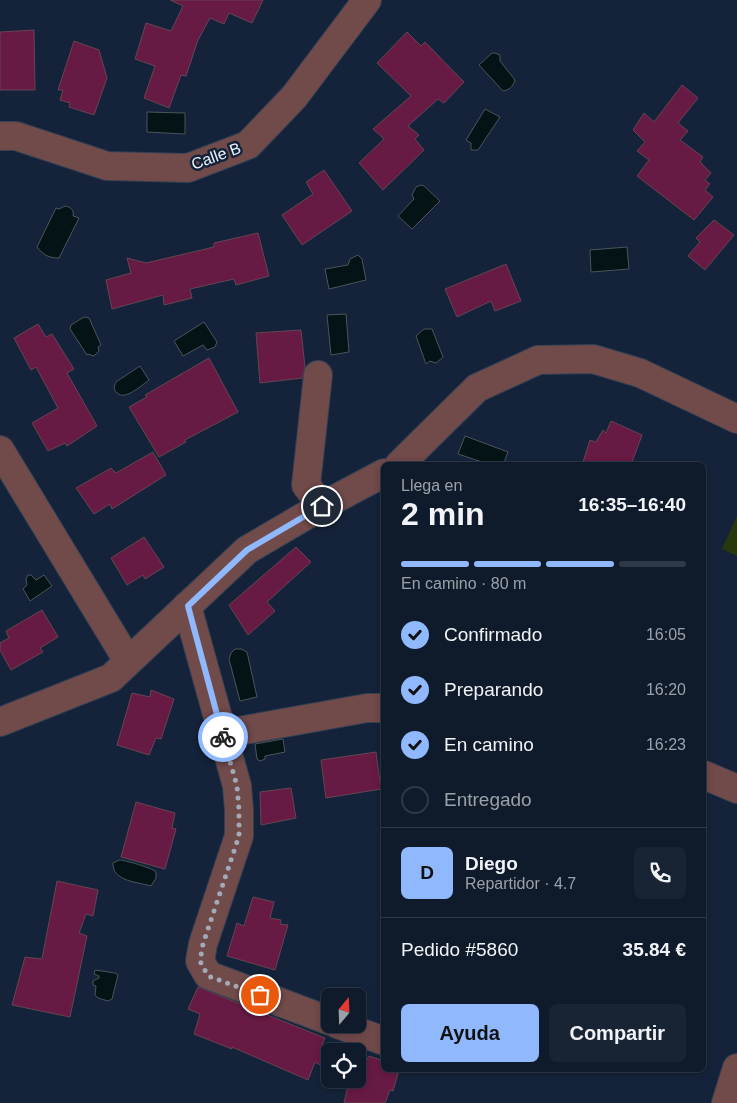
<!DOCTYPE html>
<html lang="es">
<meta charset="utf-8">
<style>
:root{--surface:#0f1a2b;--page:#182333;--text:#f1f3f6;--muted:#9ba1a9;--line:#2f3847;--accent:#90b8fd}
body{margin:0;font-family:Arial,sans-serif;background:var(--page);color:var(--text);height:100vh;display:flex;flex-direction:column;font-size:19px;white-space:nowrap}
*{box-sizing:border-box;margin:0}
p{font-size:16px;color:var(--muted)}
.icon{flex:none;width:28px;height:28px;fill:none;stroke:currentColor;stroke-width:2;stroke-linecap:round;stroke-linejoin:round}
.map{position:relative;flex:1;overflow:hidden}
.side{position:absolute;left:381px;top:462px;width:325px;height:610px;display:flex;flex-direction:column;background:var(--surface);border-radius:8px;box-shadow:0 2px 8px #0003,0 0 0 1px var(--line)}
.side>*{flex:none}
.needle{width:32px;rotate:19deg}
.controls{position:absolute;left:321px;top:988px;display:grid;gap:10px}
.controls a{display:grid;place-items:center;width:45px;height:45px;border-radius:8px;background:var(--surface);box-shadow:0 2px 8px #0003,0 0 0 1px var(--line);font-size:25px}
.pin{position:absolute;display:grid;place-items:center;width:42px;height:42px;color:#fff;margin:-21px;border:2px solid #fff;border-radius:50%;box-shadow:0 1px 5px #0007}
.courier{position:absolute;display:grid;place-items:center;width:50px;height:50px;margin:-25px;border:4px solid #90b8fd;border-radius:50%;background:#fff;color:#222;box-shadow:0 1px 6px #0007}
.head em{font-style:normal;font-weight:600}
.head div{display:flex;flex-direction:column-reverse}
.head{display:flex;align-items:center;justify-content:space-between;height:85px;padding:0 20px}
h1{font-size:32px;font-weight:600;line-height:38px}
.bar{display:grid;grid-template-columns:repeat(4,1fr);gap:8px 5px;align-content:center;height:60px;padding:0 20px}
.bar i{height:6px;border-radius:4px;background:var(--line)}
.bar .current{background:var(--accent)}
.bar p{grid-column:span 4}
.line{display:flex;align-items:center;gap:12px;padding:0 20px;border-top:1px solid var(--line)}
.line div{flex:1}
.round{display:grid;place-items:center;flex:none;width:52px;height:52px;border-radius:8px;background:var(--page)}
ol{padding:0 20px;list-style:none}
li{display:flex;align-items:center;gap:15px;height:55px}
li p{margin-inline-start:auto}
li .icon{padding:5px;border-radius:50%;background:var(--accent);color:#111;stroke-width:4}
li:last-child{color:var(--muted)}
li i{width:28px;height:28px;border:2px solid var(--line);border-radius:50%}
.primary-button{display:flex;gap:10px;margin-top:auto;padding:10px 20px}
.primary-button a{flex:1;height:58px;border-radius:8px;background:var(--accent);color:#111;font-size:20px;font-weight:600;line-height:58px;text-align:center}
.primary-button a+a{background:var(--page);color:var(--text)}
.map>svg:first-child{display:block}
.green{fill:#27380d}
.water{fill:#031316;stroke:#49565b}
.building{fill:#671a44;stroke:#654553}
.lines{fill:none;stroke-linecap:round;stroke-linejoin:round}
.minor-casing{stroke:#324054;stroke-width:30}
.minor{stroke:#714a4a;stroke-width:28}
.done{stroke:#a1aab8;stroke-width:5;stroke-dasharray:0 9}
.route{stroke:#90b8fd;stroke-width:6}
.labels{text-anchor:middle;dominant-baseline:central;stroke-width:5;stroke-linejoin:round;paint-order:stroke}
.street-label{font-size:16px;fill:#edf3fc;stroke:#142339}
</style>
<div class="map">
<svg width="737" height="1103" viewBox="0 0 737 1103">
<rect width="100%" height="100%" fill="#142339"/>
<path class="green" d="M737,516V556L722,549Z"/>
<g class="water">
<path d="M492,53H495L500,55V61L515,80C513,87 509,90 503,91L479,65Z"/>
<path d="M485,109L500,117L478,150H471V143L466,140Z"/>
<path d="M147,112L185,113V134L147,132Z"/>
<path d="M421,185L424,186L440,201L412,229L398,216L414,199L412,195L416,187Z"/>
<path d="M65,206C72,208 74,210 73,216L79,218L59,258C49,258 43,255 37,247L56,208L59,209Z"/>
<path d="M627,247L629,269L591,272L590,250Z"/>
<path d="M358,255L362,259L366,280L329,289L325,269L348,265L350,259Z"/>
<path d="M346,314L349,352L331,355L327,315Z"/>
<path d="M84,317L89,318L101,345L98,347L99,351L94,356L88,354L87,355L70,329L71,325Z"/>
<path d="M204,322L217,342L215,347L207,350L203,345L183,356L174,341Z"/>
<path d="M424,329H432L443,357L436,363L430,361L426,364L416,336Z"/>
<path d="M140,366L149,380C142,385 125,401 117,393C113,389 114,386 116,382Z"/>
<path d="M465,436L508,452L503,465H491L458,454Z"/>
<path d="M28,575H31L36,580L44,575L52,586L30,601L23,589L27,585L26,579Z"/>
<path d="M235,649H241L247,652L257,697L240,701L229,659L231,653Z"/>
<path d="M283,739L285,752L265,756V759L260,761L257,759L255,744Z"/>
<path d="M119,860C125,860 152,868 156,872V878L151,886C137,882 112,881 113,863Z"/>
<path d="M95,970L115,973L118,975L112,999L108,1001L98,998L95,995L96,986L93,985V981L99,978V976L94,974Z"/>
</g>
<g class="building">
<path d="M170,0H263L252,23L229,13L224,24L210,18L198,40L186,76L181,75L169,108L144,98L155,66L135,59L146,23L171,31L183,6Z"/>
<path d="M34,30L35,90H0V32Z"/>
<path d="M407,32L421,46L425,42L464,82L444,103L438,99L408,126L419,135L415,139L424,150L383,190L359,163L384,139L373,129L411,96L377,63Z"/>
<path d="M74,41L99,50L107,78L94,115L69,107L70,103L60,100L63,90H58Z"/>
<path d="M682,85L698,98L678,123L688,131L680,140L703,157L700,162L711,173L705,180L710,184L705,190L713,197L694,220L637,176L649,160L637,151L645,142L633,130L644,113L654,122Z"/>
<path d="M324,170L352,211L302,245L282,215L313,194L306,182Z"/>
<path d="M714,220L734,235L705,270L688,256L700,242L696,238Z"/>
<path d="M258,233L269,276L236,285L234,279L190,289L192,298L164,305L163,295L112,309L106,280L131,273L127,258L146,263L214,247V243Z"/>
<path d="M506,264L521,301L495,311L491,301L457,317L445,289Z"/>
<path d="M38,324L46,337L52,334L74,369L67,373L97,426L67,446L65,443L48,451L32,423L58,408L36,367L31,370L14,338Z"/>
<path d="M301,330L305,367L302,378L260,383L256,333Z"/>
<path d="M209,358L238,412L185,440L186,442L159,457L129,407L147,397L145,395Z"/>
<path d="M611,421L642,435L631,465H582L590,440L596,442L603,430L606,433Z"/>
<path d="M153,452L166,475L112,509L110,504L94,514L76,488L111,468L116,473Z"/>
<path d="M144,537L164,567L145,579L143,575L127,585L111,558Z"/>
<path d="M296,547L311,562L267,602L275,611L248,635L229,605Z"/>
<path d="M42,610L58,637L40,648L43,652L11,670L0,650V643L9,638L6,631Z"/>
<path d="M151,690L174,699L161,739L156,738L149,755L117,745L132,693L150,697Z"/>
<path d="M376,752L381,789L326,798L321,760Z"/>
<path d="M291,788L296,818L261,825L260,792Z"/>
<path d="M136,802L175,813L172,828L176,829L165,869L121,857Z"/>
<path d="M57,881L98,890L93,916L86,914L79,933L87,936L70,1017L12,1005L25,957L42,959Z"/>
<path d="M253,897L274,902L270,918L281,920L280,924L288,925L275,970L227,956L237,923L244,926Z"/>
<path d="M198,987L325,1038L322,1044L339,1051H330V1070L315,1062L308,1080L232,1047V1049L194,1034L200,1014L188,1009Z"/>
<path d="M369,1056L384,1061V1070H399L393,1091L390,1090L385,1103H344L349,1081L338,1079H358V1057L367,1059Z"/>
</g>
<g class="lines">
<g class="minor-casing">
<g id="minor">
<path d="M0,136H16L107,166L188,168L248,145L294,97L367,0"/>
<path d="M318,375L306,485L322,506"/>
<path d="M0,450L128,661"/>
<path d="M399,465L477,388L538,360L593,359L640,373L737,419"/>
<path d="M187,606L237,786L239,810V836L203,944L200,961L208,975L330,1021"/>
<path d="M0,722L111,678L247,550L322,506L384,473"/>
<path d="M222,734L367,708H384"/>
<path d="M704,775L737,789"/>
<path d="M337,1024L384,1041"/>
<path d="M726,1103L737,1068"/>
</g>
</g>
<use href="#minor" class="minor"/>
</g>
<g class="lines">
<path class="done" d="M223,737L237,786L239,810V836L203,944L200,961L208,976L260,995"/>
<path class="route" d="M223,737L188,606L247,550L322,506"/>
</g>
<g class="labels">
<g class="street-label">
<text transform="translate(216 156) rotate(-20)">Calle B</text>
</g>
</g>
</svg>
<div class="controls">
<a><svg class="needle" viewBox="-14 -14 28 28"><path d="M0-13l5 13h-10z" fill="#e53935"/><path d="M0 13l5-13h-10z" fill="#9ba1a9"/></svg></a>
<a><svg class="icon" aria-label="locate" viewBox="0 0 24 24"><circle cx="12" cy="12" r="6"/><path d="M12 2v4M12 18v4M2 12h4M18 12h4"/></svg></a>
</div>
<div class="pin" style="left:260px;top:995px;background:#ea580c"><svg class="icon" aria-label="bag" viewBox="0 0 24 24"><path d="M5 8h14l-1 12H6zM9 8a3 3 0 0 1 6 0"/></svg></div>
<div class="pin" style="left:322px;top:506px;background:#1f2937"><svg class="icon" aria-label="home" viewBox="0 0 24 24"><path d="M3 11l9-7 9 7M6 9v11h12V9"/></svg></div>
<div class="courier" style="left:223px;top:737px"><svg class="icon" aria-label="bike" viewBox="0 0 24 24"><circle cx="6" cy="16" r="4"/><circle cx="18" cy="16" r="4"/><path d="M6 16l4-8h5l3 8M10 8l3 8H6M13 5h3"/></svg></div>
<section class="side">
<div class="head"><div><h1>2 min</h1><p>Llega en</p></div><em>16:35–16:40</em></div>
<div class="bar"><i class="current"></i><i class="current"></i><i class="current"></i><i></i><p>En camino · 80 m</p></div>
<ol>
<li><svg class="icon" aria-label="check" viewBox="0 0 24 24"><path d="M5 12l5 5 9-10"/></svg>Confirmado<p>16:05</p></li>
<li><svg class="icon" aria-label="check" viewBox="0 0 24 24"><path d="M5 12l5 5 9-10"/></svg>Preparando<p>16:20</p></li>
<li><svg class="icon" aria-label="check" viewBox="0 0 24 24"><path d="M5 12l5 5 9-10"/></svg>En camino<p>16:23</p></li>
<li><i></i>Entregado</li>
</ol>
<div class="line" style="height:90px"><b class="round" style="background:var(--accent);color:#111">D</b><div><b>Diego</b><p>Repartidor · 4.7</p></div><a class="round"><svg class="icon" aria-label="phone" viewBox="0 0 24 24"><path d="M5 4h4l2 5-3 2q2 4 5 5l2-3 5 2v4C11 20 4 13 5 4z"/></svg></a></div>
<div class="line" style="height:65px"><div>Pedido #5860</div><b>35.84 €</b></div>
<div class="primary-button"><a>Ayuda</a><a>Compartir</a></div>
</section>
</div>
